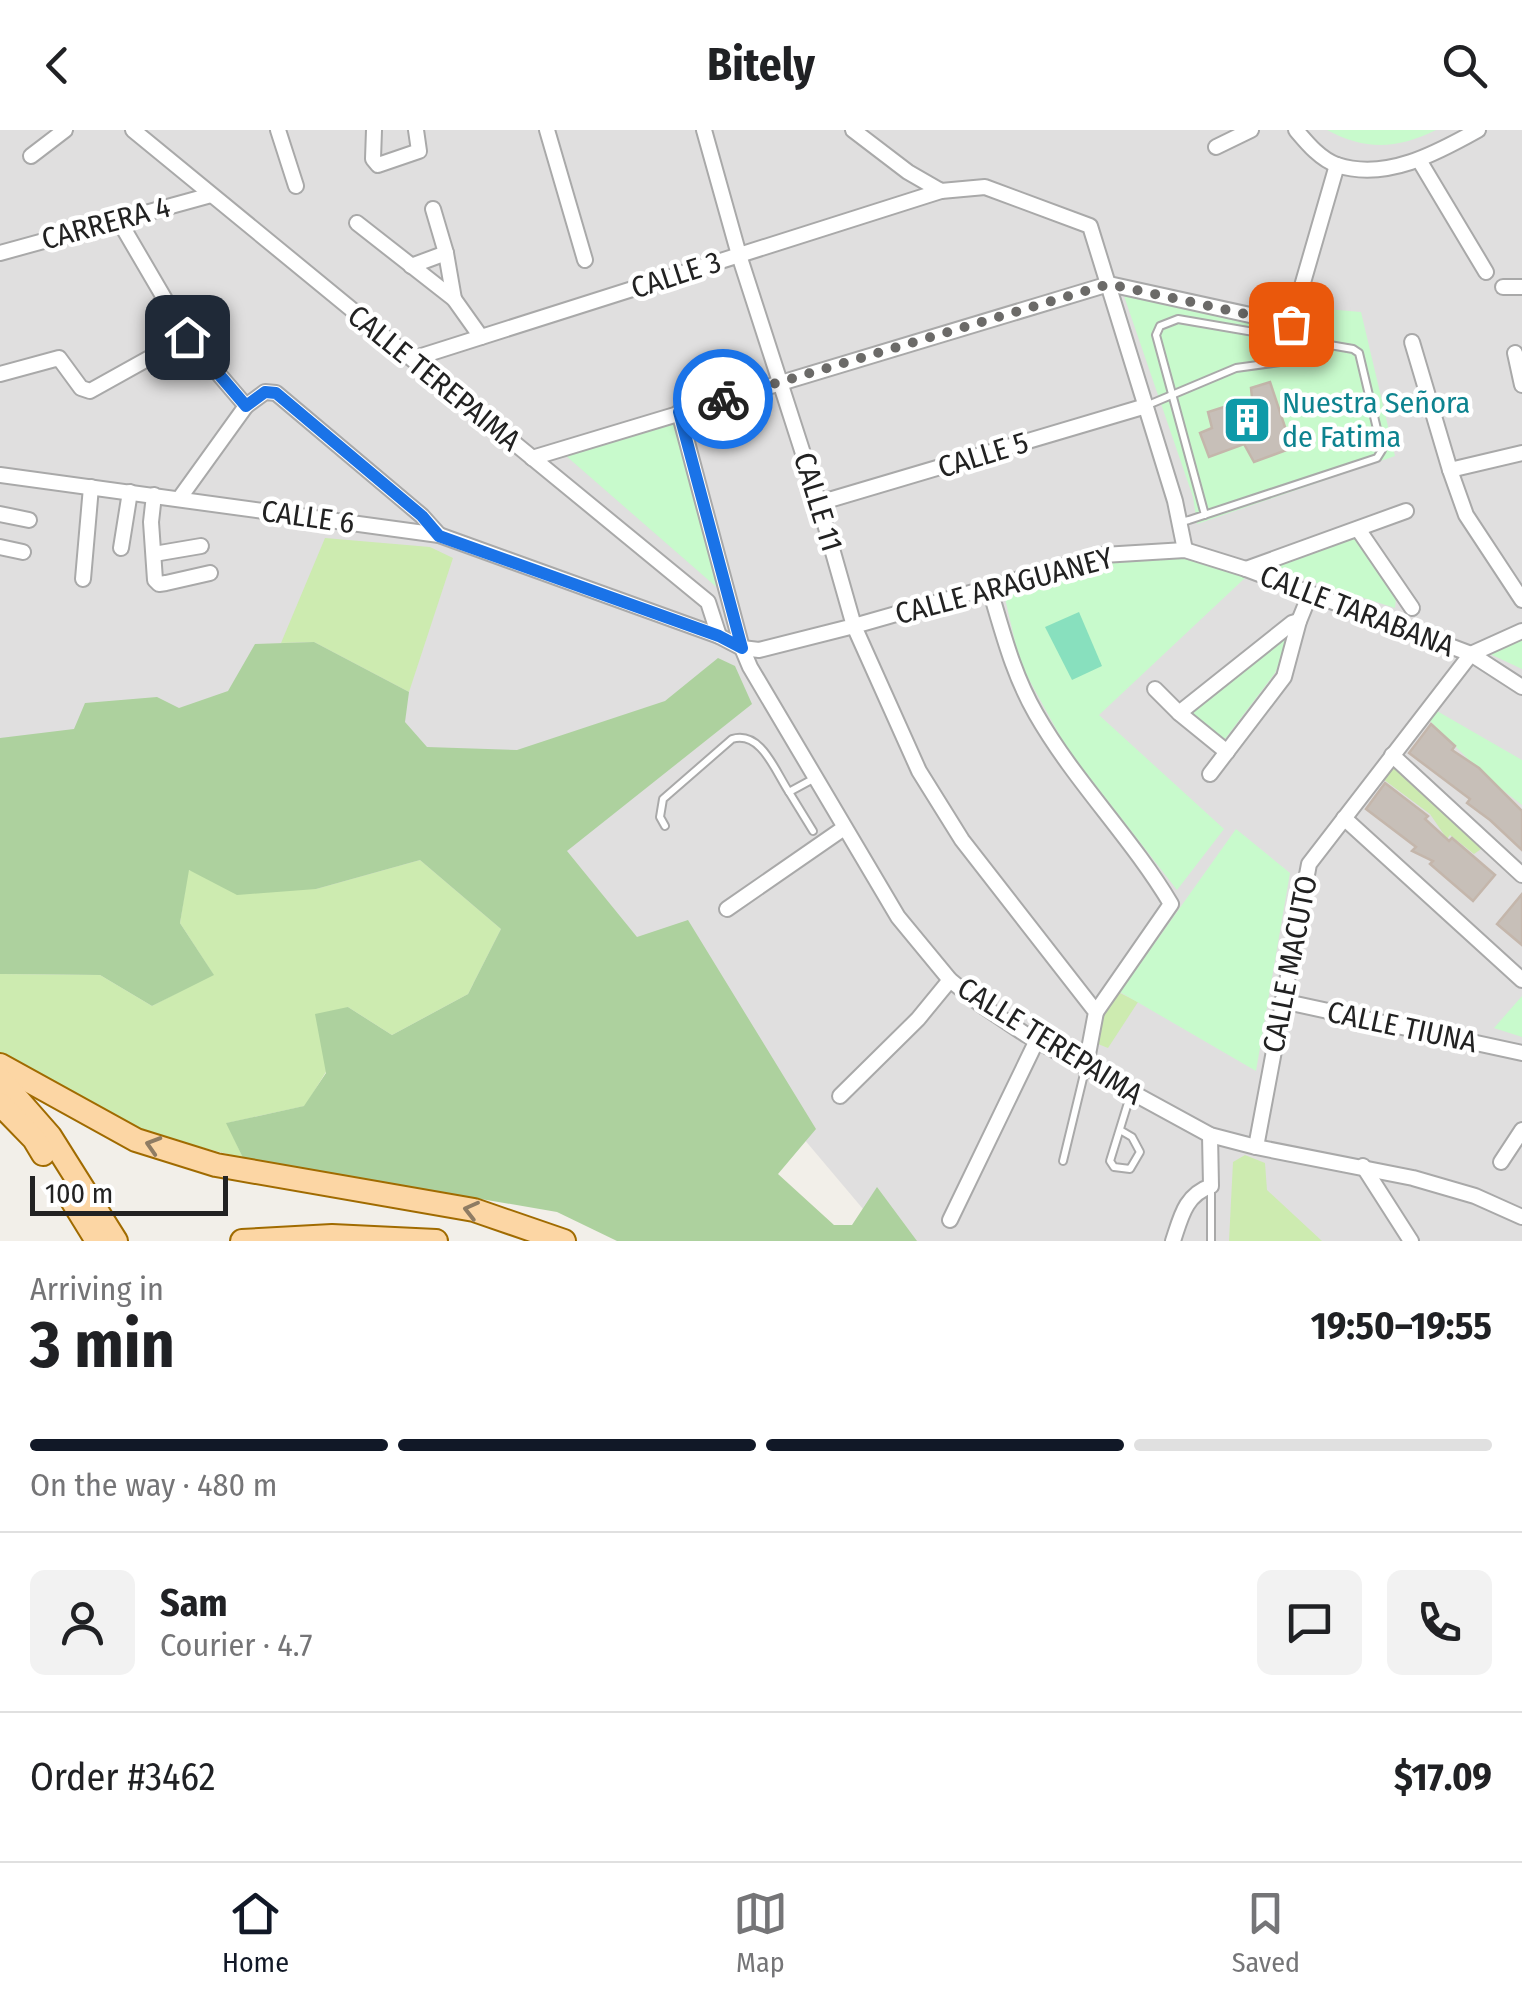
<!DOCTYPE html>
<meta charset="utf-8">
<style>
:root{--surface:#fff;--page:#f2f2f2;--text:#202124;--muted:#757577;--line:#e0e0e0;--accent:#111827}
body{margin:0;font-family:"Fira Sans Condensed",sans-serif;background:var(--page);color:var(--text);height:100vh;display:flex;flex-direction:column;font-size:38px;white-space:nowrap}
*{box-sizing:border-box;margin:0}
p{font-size:32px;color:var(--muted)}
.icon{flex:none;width:55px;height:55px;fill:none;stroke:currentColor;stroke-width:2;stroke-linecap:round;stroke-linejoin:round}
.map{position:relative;height:1111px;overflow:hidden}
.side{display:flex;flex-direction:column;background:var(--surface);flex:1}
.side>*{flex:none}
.scale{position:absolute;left:30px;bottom:25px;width:198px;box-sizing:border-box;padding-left:10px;border:5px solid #222;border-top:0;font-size:28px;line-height:35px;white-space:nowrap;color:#222;-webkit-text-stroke:8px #fff;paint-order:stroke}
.pin{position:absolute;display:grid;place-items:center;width:85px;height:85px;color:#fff;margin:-42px;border-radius:20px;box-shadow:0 5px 15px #0006}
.courier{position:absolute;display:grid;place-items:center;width:100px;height:100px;margin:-50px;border:8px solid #1a73e8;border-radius:50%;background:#fff;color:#222;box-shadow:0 2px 12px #0007}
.head em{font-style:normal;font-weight:700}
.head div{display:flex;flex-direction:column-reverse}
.head{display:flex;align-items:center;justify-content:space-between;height:170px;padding:0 30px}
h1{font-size:65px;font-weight:700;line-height:75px}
.bar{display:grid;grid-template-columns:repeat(4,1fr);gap:15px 10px;align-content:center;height:120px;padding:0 30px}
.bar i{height:12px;border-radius:8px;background:var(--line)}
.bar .selected{background:var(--accent)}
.bar p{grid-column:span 4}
.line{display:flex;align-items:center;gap:25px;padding:0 30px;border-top:2px solid var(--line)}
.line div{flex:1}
.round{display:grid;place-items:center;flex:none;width:105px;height:105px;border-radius:15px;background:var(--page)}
header{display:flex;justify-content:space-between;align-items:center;height:130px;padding:0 30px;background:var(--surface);font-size:45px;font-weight:700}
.menu{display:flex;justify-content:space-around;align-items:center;height:140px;border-top:2px solid var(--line);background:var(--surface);font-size:28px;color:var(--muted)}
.menu a{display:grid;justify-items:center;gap:5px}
.menu .selected{color:var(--accent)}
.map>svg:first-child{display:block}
.residential{fill:#e0dfdf}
.grass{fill:#cdebb0}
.forest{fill:#add19e}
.park{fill:#c8facc}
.pitch{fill:#88e0be}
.building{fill:#c7bfb8;stroke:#c4b6ab;stroke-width:2.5}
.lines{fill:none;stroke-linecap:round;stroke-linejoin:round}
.service-casing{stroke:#a9a9a9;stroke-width:10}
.minor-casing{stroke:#a9a9a9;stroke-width:18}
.primary-casing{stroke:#a06b00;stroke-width:26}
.service{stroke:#fff;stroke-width:6}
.minor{stroke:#fff;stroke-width:14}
.primary{stroke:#fcd6a4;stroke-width:22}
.oneway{stroke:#8f7c63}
.done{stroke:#6b6a68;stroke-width:10;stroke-dasharray:0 18}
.route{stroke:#1a73e8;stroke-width:12}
.labels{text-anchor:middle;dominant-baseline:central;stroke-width:9;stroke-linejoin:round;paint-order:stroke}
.street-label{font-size:30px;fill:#222;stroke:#fff}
.culture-label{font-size:30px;fill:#0d838f;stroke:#fff;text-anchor:start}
</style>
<header><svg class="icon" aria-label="back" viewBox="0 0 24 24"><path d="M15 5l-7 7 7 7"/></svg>Bitely<svg class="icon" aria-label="search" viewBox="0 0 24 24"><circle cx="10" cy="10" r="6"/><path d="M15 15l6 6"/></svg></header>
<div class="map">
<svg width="1522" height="1111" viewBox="0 0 1522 1111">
<rect width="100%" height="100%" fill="#f2efe9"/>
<path class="residential" d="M0,0H1522V1111H890L782,983L0,655Z"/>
<g class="grass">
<path d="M325,408L430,417L453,428L409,562L314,512L281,513Z"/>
<path d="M1393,633L1484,717L1474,724L1450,705L1447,709L1430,684L1383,649Z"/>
<path d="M420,730L501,799L468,864L392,905L348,877L326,942L305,976L227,993L243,1028L138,1001L0,924V844L100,845L152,876L213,844L180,793L188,740L316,759Z"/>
<path d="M1114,860L1138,872L1108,918L1098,914V883Z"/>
<path d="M1245,1025L1265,1033L1267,1060L1322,1111H1229L1233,1032Z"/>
</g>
<path class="forest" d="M314,512L409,562L405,592L427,617L517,620L665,571L718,528L735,536L752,574L567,721L637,807L688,790L816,999L778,1044L834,1095H852L877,1057L917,1111H617L557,1082L243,1028L226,993L304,976L326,943L315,884L348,877L392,905L468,864L501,799L420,730L316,759L237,765L189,740L180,793L214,845L152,876L100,845L0,844V608L74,599L85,573L157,567L179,578L228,561L255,514Z"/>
<g class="park">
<path d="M1327,0H1436C1397,19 1366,21 1327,0Z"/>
<path d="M1124,166L1295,202L1303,177L1361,182L1395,326L1197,394L1193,367Z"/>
<path d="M673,291L721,461L565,325Z"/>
<path d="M1356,406L1396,468L1395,478L1270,438Z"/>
<path d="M1187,428L1246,447L1099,585L1224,699L1177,760L1066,617L1020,533L1004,464L1106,433Z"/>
<path d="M1293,500L1275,543L1225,609L1191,583Z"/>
<path d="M1522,505V539L1492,525L1489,518Z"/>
<path d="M1437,581L1522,630V675L1487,648L1430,591Z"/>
<path d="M1236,699L1290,743L1256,941L1120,862Z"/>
<path d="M1522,866V907L1494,898Z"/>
</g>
<path class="pitch" d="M1079,482L1102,536L1072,550L1045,497Z"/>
<g class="building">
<path d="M1270,252L1292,318L1254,332L1244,314L1209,327L1200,303L1212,298L1208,282L1252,268L1251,258Z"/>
<path d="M1431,594L1455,616L1452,620L1479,638L1522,681V720L1490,690L1467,673L1470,669L1409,623Z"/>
<path d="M1385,653L1428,686L1425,689L1449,711L1452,708L1495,745L1473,771L1430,734L1433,731L1412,721L1416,717L1366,679Z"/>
<path d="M1522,764V815L1497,794Z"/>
</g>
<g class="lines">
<g class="service-casing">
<g id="service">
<path d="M1148,275L1236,238L1280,232L1329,216"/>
<path d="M1181,392L1189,390L1377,328L1382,320L1359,223L1353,219L1178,189L1160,196L1156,205L1205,385"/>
<path d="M789,662L813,701"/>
<path d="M665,696L660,687L663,669L732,609C761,600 775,641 789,662L813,649"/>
<path d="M1120,1000L1132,1007L1140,1022L1130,1039L1114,1037L1110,1031L1131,963"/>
<path d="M1063,1031L1085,940"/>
<path d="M1211,1111V1057"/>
</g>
</g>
<g class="minor-casing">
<g id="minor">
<path d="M133,0L708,472L719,506"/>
<path d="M278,0L296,56"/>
<path d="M374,0L373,29L378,35L419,21L416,0"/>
<path d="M547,0L585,130"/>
<path d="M853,0L908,42L941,61L985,57L1090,96L1175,371L1185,420"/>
<path d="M1296,0C1307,13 1320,29 1337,35C1386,51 1437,23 1478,0"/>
<path d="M1216,17L1251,0"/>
<path d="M31,26L65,0"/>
<path d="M1419,30L1486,142"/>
<path d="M433,79L446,123L454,169"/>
<path d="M118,89L187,207L246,276L265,262L276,263L422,386L439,405"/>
<path d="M357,93L454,169L481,207"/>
<path d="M0,123L211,65"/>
<path d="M411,136L446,123"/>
<path d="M1503,157H1522"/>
<path d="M1412,212L1450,340"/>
<path d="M1515,223L1522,255"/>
<path d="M412,229L941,61"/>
<path d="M0,244L59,228L81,258L90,261L187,207"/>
<path d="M679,282L742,518L750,537L898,787L950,850L980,874L1025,904L1210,1005L1256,1017L1413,1048L1475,1066L1522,1087"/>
<path d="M1522,323L1450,340L1466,385L1522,470"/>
<path d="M532,328L1109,154L1291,194L1337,35"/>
<path d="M0,345L439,405L719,506L742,518L759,520L854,496L819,373L739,125L704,0"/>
<path d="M154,365L151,392L155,450L159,454L166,453L210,443"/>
<path d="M179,369L246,276"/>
<path d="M819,373L1146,276"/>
<path d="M0,384L29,390"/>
<path d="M1358,399L1412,478"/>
<path d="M0,417L23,422"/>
<path d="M121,418L130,362"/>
<path d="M154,424L201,416"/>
<path d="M1246,439L1406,381"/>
<path d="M83,449L91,357"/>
<path d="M990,460C1003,503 1013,544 1036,584C1075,652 1131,707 1171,774L1096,882"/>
<path d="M1471,524L1522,501"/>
<path d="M1155,559L1179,583L1227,622"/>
<path d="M1179,583L1292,493L1299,491"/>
<path d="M1392,625L1522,745"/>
<path d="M1210,644L1284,547L1299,491L1310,464"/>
<path d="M1344,688L1522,850"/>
<path d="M727,779L844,698"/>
<path d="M1282,871L1522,923"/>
<path d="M1086,935L1096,882L962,710L919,641L854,496L1103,425L1185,420L1246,439L1471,524L1522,557"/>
<path d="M840,966L918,889L950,850"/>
<path d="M1256,1017L1309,734L1471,524"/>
<path d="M1501,1032L1522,1000"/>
<path d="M1363,1036L1411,1111"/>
<path d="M950,1090L1037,910"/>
<path d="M1173,1111C1181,1087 1185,1065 1211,1056L1210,1005"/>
</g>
</g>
<g class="primary-casing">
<g id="primary">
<path d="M0,935L136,1010L216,1035L474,1080L564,1111"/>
<path d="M0,949L50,1006L116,1111"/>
<path d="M0,974L34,1009L43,1024"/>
<path d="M68,1064L97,1111"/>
<path d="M242,1111L332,1106L436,1111"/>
</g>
</g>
<use href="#service" class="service"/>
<use href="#minor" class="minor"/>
<use href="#primary" class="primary"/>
</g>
<defs><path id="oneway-chevron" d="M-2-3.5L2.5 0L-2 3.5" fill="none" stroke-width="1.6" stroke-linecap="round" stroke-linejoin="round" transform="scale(2.5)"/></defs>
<g class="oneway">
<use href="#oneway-chevron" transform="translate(153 1015) rotate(-163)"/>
<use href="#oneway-chevron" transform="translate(471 1080) rotate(-166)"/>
</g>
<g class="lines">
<path class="done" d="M723,269L1109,154L1291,194"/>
<path class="route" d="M187,207L246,276L265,262L276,263L422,386L439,406L719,506L742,518L679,282L723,269"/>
</g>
<defs>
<g id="building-square" transform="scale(2.5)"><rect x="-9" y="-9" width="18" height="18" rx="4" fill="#0f9aa8" stroke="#fff"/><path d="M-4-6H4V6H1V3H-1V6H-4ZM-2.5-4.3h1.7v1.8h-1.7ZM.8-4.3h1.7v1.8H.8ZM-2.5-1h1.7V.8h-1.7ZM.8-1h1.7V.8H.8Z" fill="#fff"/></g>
</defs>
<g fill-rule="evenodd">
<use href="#building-square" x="1247" y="290"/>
</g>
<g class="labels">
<g class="street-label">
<text transform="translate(106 93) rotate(-15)">CARRERA 4</text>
<text transform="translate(676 145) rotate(-18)">CALLE 3</text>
<text transform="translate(434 248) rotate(39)">CALLE TEREPAIMA</text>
<text transform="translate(983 325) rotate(-17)">CALLE 5</text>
<text transform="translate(818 372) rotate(73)">CALLE 11</text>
<text transform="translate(308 387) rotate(8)">CALLE 6</text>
<text transform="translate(1004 456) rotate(-15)">CALLE ARAGUANEY</text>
<text transform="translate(1357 481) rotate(21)">CALLE TARABANA</text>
<text transform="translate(1290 834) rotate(-79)">CALLE MACUTO</text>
<text transform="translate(1402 897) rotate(12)">CALLE TIUNA</text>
<text transform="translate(1050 911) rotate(32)">CALLE TEREPAIMA</text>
</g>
<g class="culture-label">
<text x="1282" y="273">Nuestra Señora<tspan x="1282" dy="34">de Fatima</tspan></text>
</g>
</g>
</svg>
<div class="scale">100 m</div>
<div class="pin" style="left:1291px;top:194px;background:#ea580c"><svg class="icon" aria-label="bag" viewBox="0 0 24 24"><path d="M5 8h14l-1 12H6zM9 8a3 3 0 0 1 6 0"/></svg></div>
<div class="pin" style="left:187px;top:207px;background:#1f2937"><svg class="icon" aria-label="home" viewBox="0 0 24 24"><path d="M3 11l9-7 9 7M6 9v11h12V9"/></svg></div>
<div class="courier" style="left:723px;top:269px"><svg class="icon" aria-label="bike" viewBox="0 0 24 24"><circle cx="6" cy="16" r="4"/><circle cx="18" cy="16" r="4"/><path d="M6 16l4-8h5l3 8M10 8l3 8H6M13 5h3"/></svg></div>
</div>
<section class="side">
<div class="head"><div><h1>3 min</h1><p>Arriving in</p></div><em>19:50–19:55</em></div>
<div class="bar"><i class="selected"></i><i class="selected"></i><i class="selected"></i><i></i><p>On the way · 480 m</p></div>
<div class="line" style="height:180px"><a class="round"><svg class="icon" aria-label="person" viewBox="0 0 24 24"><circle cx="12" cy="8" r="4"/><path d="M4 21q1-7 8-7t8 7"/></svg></a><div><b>Sam</b><p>Courier · 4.7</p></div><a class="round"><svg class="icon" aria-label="chat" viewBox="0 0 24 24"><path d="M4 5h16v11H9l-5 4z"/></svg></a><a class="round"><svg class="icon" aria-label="phone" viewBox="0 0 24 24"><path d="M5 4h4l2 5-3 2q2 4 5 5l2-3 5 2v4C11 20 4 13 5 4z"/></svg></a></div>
<div class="line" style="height:130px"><div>Order #3462</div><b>$17.09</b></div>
</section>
<nav class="menu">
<a class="selected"><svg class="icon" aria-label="home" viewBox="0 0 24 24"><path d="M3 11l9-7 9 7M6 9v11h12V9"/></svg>Home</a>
<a><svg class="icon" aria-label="map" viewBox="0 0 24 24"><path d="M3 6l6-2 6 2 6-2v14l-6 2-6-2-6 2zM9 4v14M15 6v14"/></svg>Map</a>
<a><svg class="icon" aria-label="saved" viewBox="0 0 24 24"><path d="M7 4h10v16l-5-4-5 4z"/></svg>Saved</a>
</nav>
